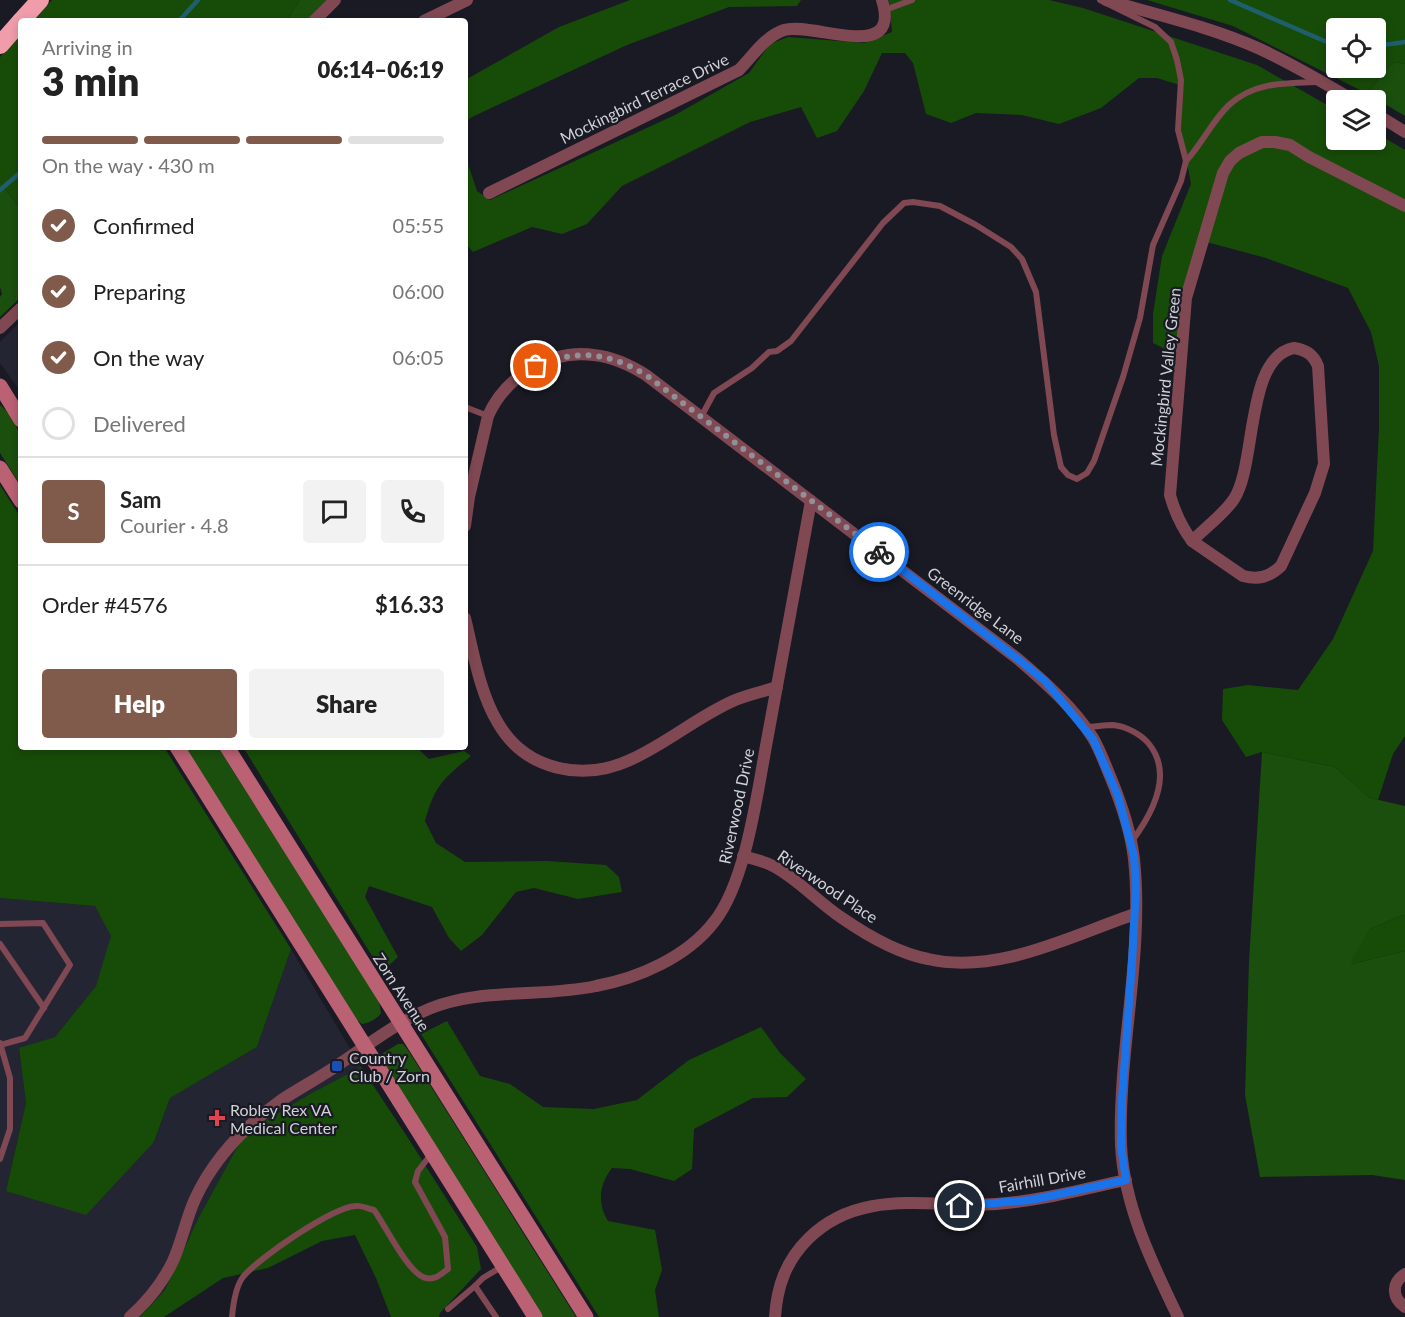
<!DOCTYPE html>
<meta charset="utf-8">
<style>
:root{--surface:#fff;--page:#f2f2f2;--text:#222;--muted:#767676;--line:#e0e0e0;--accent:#805b4c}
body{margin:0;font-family:Lato,sans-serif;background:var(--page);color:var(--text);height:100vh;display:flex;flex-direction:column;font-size:22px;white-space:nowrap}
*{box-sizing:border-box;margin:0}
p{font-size:20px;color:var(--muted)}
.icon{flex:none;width:33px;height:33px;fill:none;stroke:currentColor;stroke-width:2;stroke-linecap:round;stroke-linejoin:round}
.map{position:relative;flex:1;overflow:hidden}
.sheet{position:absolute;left:18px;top:18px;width:450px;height:732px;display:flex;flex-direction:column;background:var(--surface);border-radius:6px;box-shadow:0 3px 9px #0003}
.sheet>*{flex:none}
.fabs{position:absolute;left:1326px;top:18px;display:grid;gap:12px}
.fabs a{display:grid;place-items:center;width:60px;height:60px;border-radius:6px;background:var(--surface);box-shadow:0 3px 9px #0003;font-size:30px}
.pin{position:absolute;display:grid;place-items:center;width:51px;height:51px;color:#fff;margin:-26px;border:3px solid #fff;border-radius:50%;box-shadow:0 2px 6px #0007}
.courier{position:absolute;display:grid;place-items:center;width:60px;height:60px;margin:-30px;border:4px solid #1a73e8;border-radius:50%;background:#fff;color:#222;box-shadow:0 2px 8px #0007}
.overview em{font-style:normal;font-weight:800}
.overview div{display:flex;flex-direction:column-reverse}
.overview{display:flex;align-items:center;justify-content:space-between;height:102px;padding:0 24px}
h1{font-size:39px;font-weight:800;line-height:45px}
.bar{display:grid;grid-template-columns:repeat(4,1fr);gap:9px 6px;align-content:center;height:72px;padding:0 24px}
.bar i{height:8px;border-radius:4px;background:var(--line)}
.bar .selected{background:var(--accent)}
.bar p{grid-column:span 4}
.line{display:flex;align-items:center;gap:15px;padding:0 24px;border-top:2px solid var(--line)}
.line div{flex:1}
.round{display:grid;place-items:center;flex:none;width:63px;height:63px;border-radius:6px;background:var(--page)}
ol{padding:0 24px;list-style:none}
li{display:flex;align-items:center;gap:18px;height:66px}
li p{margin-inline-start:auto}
li .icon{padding:6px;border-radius:50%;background:var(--accent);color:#fff;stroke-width:4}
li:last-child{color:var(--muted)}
li i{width:33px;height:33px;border:3px solid var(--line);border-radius:50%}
.primary-button{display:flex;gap:12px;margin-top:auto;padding:12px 24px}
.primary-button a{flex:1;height:69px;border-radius:6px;background:var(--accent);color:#fff;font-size:24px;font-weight:800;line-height:69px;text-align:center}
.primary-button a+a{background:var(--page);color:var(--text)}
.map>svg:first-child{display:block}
.built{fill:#242533}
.green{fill:#1b4f0e}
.forest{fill:#174c08;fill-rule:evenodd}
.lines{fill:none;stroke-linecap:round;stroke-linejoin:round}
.stream{stroke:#1f5e6c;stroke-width:4.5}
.service{stroke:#804853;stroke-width:6}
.minor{stroke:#804853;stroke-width:12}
.secondary{stroke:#ba6174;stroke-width:15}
.motorway{stroke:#f09cab;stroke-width:18}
.done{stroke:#909098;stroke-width:6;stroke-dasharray:0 10.8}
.route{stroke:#1a73e8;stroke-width:8}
.transit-dot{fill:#1a4fb4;stroke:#191a23;stroke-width:2}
.health-dot{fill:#e0444e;stroke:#191a23;stroke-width:2}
.labels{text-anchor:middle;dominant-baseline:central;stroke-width:4.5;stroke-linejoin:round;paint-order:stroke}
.street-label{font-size:16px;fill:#d0d0d7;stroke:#191a23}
.poi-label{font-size:16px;fill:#d0d0d7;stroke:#191a23;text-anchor:start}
</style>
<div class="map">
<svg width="1405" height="1317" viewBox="0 0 1405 1317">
<rect width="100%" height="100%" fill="#191a23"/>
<g class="built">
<path d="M21,321V392L0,363V342Z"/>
<path d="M0,898L95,906L112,936L96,986L55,1037L19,1049L26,1103L6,1191L154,1143L170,1098L257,1047L291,949L361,1067L310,1094L245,1133L199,1217L165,1290L140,1317H0Z"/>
</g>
<g class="green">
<path d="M300,0H327L306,21H286Z"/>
<path d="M1395,62L1405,64V116L1368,94L1383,72Z"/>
<path d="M0,182L21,210V297L0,317V297L2,294L0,287Z"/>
<path d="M0,405C27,428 21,455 21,486L0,453Z"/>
<path d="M184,747H218L379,1001L381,1013C377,1019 369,1023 362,1024L357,1020Z"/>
<path d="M1262,752L1335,767L1370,798L1405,806V916L1402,915L1370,929L1351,964L1405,951V1180L1372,1175L1260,1177L1245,1095L1249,961Z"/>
<path d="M398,1044H403L408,1050L576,1317H542L387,1069L382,1058L383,1053Z"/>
</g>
<g class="forest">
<path d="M52,0H300L286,21H33Z"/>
<path d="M630,0H801L797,6L729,7L627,45L472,117L465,122V80L559,27Z"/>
<path d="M889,0H1049L1083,8L1257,65L1336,110V140H1376V133L1405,150V736L1393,754L1378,800L1370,798L1335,767L1262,752L1246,757L1222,720L1223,689L1248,685L1298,690L1333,639L1373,551L1379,427V366L1371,332L1348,288L1266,258L1199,240L1179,342L1171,352L1153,343V314L1162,256L1191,184L1181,129L1183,86L1157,78H1139L1101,108L1059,124L1022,115L976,113L951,123L926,114L913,63L905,53H882L864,91L837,131L817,138L801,107L750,122L622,186L587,224L562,234L532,227L473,252L465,243V155L477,191L490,200L675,115L749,73L770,44L788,37L864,43L892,32Z"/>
<path d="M1147,0H1405V64L1395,62L1383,72L1368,94L1233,26ZM1336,28H1376V68H1336Z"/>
<path d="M21,34V210L0,182V57Z"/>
<path d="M0,485L21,518V747H164L291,949L257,1047L170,1098L154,1142L86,1215L6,1191L26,1103L19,1048L55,1037L96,986L111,936L95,906L0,898Z"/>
<path d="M243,747H416L429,759L464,751L471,756C443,779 435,785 425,821L436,843L465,862L547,861L606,865L619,877L622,892L578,899L534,888L516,892L482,935L461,951L449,938L432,907L369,886L365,897L398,957L382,972Z"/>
<path d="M1402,915L1405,916V951L1351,964L1353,956L1370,929Z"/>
<path d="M447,1021L480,1076L510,1084L543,1107L594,1109L637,1100L689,1060L761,1027L780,1053L806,1079L787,1097L753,1098L694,1129L692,1169L674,1181L630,1169L612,1168C599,1185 597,1203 608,1221L655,1230L662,1270L655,1290L659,1317H599L421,1034Z"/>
<path d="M361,1067L408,1138L477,1247L481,1269L440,1313L439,1317H391L376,1278L355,1235L322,1241L268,1268L223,1278L164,1317H140L165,1290L199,1217L245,1133L310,1094Z"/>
</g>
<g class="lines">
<g class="stream">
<path d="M1230,0L1336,46"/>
<path d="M179,21L198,0"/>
<path d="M1376,46L1405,42"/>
<path d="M0,190L21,172"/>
</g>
<g class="service">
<path d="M885,10L912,0"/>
<path d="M1186,161C1202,144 1212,121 1229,105C1254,82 1286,83 1317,82"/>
<path d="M465,407L488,416"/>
<path d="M701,417L714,393L752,368L769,352L777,351L791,341L883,223L904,203L913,202L940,206L976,225L1011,247L1022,259L1036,292L1054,435L1061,467L1068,475L1077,479L1087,473L1094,461L1123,377L1140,318L1153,245L1181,181L1186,161L1178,130L1181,80L1177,60L1171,42L1155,27L1100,0"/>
<path d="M1085,727C1094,727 1104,725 1113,725C1125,726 1141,734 1149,744C1174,775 1152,814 1132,841"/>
<path d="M0,924L43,923L70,965L25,1038L0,1045"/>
<path d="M0,944L44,1008"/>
<path d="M0,1159L10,1129V1078L0,1043"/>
<path d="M475,1286L483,1278L503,1266"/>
<path d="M448,1309L475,1286L496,1317"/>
<path d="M232,1317C233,1306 236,1286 243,1277C258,1258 333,1207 356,1206C361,1205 369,1209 374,1210C385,1225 409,1275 426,1278C436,1280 441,1274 448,1269L445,1237L415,1182L418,1171L432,1153"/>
</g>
<g class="minor">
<path d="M1106,0C1158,15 1211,27 1260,49C1292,64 1323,82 1353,100"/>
<path d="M314,21L335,0"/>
<path d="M424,21L467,0"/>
<path d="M1376,114L1405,132"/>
<path d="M489,193L739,70C753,56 764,37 784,30C812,21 902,65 882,0"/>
<path d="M0,328L21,308"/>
<path d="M1294,348C1306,350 1313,354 1318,366L1324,464L1315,493L1281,566C1269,577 1259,580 1243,576L1192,541C1204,529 1226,512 1234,499C1257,464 1245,357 1294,348Z"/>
<path d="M465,526L469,497L488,416C505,377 550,349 594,355C613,357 630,365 646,375L1018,659C1045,682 1074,708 1093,738C1100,750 1105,764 1110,776C1120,800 1131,833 1134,859C1144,954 1118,1050 1121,1145C1124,1206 1152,1263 1178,1317"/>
<path d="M1192,541C1181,526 1175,513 1170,495L1186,298L1223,173L1230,161L1239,153L1262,142H1275L1290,145L1309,157L1405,206"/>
<path d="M465,618C473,651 480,694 498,723C525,770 582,782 630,760C666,744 697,717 733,701C747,695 762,692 777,687"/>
<path d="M743,856C753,859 764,861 773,866C798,879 819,903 842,918C868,936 897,953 928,959C998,975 1070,936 1135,914"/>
<path d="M1405,1274C1391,1283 1392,1298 1405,1307"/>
<path d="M130,1317C148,1301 163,1282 173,1261C182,1241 186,1219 195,1199C214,1158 244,1127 280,1101C298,1089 317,1079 335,1067C373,1042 409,1011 454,1001C501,990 550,996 596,986C639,978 687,957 714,922C747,881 758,787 768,735C782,657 797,579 811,501"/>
<path d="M775,1317C777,1286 786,1261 808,1239C860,1187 929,1208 996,1204C1040,1201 1083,1189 1126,1180"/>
</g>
<g class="secondary">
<path d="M0,386L21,420"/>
<path d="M0,468L21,501"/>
<path d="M177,747L535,1317"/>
<path d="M227,747L586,1317"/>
</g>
<g class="motorway">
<path d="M21,21L40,0"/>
<path d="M0,45L21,21"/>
</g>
</g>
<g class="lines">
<path class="done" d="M536,366C577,349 608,352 646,375L879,552"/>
<path class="route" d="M879,552L1018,659L1045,681L1093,739L1118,796L1134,856L1136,888L1132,962L1122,1099L1121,1147L1126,1180L1031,1200L960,1206"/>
</g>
<rect class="transit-dot" x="331" y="1060" width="12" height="12" rx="3"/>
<path class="health-dot" d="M214 1109h6v6h6v6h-6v6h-6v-6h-6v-6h6z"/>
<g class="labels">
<g class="street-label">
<text transform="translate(644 98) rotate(-26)">Mockingbird Terrace Drive</text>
<text transform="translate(1165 377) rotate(-84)">Mockingbird Valley Green</text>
<text transform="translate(976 605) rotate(37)">Greenridge Lane</text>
<text transform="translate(736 806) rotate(-78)">Riverwood Drive</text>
<text transform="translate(828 886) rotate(34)">Riverwood Place</text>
<text transform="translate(402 992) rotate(57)">Zorn Avenue</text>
<text transform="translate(1042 1179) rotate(-10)">Fairhill Drive</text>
</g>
<g class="poi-label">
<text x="349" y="1057">Country<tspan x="349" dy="18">Club / Zorn</tspan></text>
<text x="230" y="1109">Robley Rex VA<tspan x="230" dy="18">Medical Center</tspan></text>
</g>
</g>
</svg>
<div class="fabs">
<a><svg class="icon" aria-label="locate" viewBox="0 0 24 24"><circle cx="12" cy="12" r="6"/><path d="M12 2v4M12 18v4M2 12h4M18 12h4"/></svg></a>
<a><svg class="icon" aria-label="layers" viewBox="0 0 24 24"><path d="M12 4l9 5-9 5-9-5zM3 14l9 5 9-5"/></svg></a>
</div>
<div class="pin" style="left:536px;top:366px;background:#ea580c"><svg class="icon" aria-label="bag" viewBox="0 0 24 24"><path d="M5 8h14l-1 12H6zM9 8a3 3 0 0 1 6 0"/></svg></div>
<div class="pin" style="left:960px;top:1206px;background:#1f2937"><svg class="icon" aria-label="home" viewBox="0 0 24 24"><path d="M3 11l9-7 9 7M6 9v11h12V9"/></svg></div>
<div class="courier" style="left:879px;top:552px"><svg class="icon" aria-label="bike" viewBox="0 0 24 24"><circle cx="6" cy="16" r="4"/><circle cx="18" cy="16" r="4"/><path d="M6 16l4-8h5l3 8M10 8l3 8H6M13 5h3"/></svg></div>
<section class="sheet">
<div class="overview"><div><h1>3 min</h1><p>Arriving in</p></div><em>06:14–06:19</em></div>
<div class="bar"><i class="selected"></i><i class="selected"></i><i class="selected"></i><i></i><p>On the way · 430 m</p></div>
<ol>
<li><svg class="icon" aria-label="check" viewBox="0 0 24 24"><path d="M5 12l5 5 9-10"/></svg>Confirmed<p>05:55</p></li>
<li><svg class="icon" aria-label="check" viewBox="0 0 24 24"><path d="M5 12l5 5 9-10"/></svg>Preparing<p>06:00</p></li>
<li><svg class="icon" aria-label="check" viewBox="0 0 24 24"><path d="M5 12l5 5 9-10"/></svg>On the way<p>06:05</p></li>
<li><i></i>Delivered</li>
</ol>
<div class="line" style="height:108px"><b class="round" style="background:var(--accent);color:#fff">S</b><div><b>Sam</b><p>Courier · 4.8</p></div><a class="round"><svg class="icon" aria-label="chat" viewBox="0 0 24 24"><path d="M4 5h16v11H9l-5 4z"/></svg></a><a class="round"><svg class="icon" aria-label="phone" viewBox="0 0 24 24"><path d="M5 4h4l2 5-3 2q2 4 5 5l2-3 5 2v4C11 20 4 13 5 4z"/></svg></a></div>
<div class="line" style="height:78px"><div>Order #4576</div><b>$16.33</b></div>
<div class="primary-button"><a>Help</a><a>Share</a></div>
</section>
</div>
